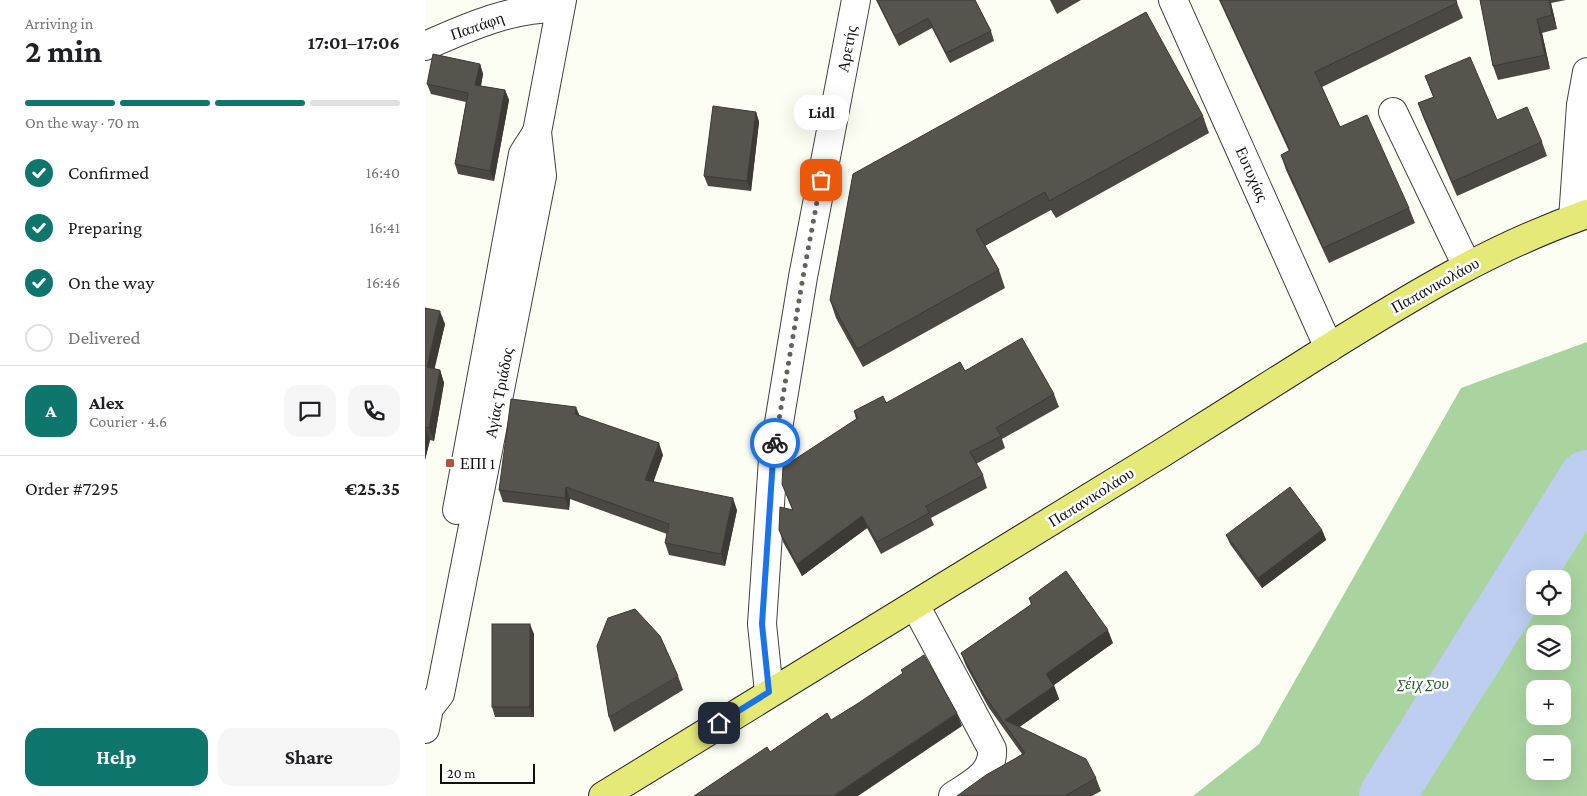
<!DOCTYPE html>
<meta charset="utf-8">
<style>
:root{--surface:#fff;--page:#f6f6f6;--text:#202124;--muted:#757577;--line:#e0e0e0;--accent:#0f766e}
body{margin:0;font-family:"Crimson Pro",serif;background:var(--page);color:var(--text);height:100vh;display:flex;flex-direction:column;font-size:19px;white-space:nowrap}
*{box-sizing:border-box;margin:0}
p{font-size:16px;color:var(--muted)}
.icon{flex:none;width:28px;height:28px;fill:none;stroke:currentColor;stroke-width:2;stroke-linecap:round;stroke-linejoin:round}
.map{position:relative;flex:1;overflow:hidden}
.details{display:flex;flex-direction:column;background:var(--surface);width:425px}
.details>*{flex:none}
.tools{position:absolute;left:1101px;top:570px;display:grid;gap:10px}
.tools a{display:grid;place-items:center;width:45px;height:45px;border-radius:10px;background:var(--surface);box-shadow:0 5px 20px #0002;font-size:25px}
.scale{position:absolute;left:15px;bottom:12px;width:95px;box-sizing:border-box;padding-left:5px;border:2px solid #0f0f0f;border-top:0;font-size:14px;line-height:18px;white-space:nowrap;color:#0f0f0f;-webkit-text-stroke:4px #fff;paint-order:stroke}
.pin{position:absolute;display:grid;place-items:center;width:42px;height:42px;color:#fff;margin:-21px;border-radius:10px;box-shadow:0 2px 8px #0006}
.courier{position:absolute;display:grid;place-items:center;width:50px;height:50px;margin:-25px;border:4px solid #1a73e8;border-radius:50%;background:#fff;color:#222;box-shadow:0 1px 6px #0007}
.bubble{position:absolute;height:35px;border-radius:15px;background:var(--surface);box-shadow:0 5px 20px #0002;font-size:16px;font-weight:700;line-height:35px;text-align:center}
.head em{font-style:normal;font-weight:700}
.head div{display:flex;flex-direction:column-reverse}
.head{display:flex;align-items:center;justify-content:space-between;height:85px;padding:0 25px}
h1{font-size:32px;font-weight:700;line-height:38px}
.bar{display:grid;grid-template-columns:repeat(4,1fr);gap:8px 5px;align-content:center;height:60px;padding:0 25px}
.bar i{height:6px;border-radius:4px;background:var(--line)}
.bar .current{background:var(--accent)}
.bar p{grid-column:span 4}
.line{display:flex;align-items:center;gap:12px;padding:0 25px;border-top:1px solid var(--line)}
.line div{flex:1}
.round{display:grid;place-items:center;flex:none;width:52px;height:52px;border-radius:15px;background:var(--page)}
ol{padding:0 25px;list-style:none}
li{display:flex;align-items:center;gap:15px;height:55px}
li p{margin-inline-start:auto}
li .icon{padding:5px;border-radius:50%;background:var(--accent);color:#fff;stroke-width:4}
li:last-child{color:var(--muted)}
li i{width:28px;height:28px;border:2px solid var(--line);border-radius:50%}
.cta{display:flex;gap:10px;margin-top:auto;padding:10px 25px}
.cta a{flex:1;height:58px;border-radius:15px;background:var(--accent);color:#fff;font-size:20px;font-weight:700;line-height:58px;text-align:center}
.cta a+a{background:var(--page);color:var(--text)}
main{display:flex;flex:1;min-height:0}
.map>svg:first-child{display:block}
.forest{fill:#a9d4a0;fill-rule:evenodd}
.lines{fill:none;stroke-linecap:round;stroke-linejoin:round}
.river{stroke:#bdcef0;stroke-width:56}
.minor-casing{stroke:#424242;stroke-width:30}
.major-casing{stroke:#202020;stroke-width:30}
.minor{stroke:#fff;stroke-width:28}
.major{stroke:#e4e977;stroke-width:28}
.wall{fill:#4b4742}
.shaded-wall{fill:#3d3a36}
.building{fill:#57534d;stroke:#3d3a36}
.done{stroke:#62635f;stroke-width:5;stroke-dasharray:0 9}
.route{stroke:#1a73e8;stroke-width:6}
.poi-dot{fill:#b05336;stroke:#fff;stroke-width:2}
.labels{text-anchor:middle;dominant-baseline:central;stroke-width:5;stroke-linejoin:round;paint-order:stroke}
.street-label{font-size:16px;fill:#0f0f0f;stroke:#fff}
.poi-label{font-size:16px;fill:#0f0f0f;stroke:#fff;text-anchor:start}
.park-label{font-size:16px;font-style:italic;fill:#26602b;stroke:#fff}
</style>
<main>
<section class="details">
<div class="head"><div><h1>2 min</h1><p>Arriving in</p></div><em>17:01–17:06</em></div>
<div class="bar"><i class="current"></i><i class="current"></i><i class="current"></i><i></i><p>On the way · 70 m</p></div>
<ol>
<li><svg class="icon" aria-label="check" viewBox="0 0 24 24"><path d="M5 12l5 5 9-10"/></svg>Confirmed<p>16:40</p></li>
<li><svg class="icon" aria-label="check" viewBox="0 0 24 24"><path d="M5 12l5 5 9-10"/></svg>Preparing<p>16:41</p></li>
<li><svg class="icon" aria-label="check" viewBox="0 0 24 24"><path d="M5 12l5 5 9-10"/></svg>On the way<p>16:46</p></li>
<li><i></i>Delivered</li>
</ol>
<div class="line" style="height:90px"><b class="round" style="background:var(--accent);color:#fff">A</b><div><b>Alex</b><p>Courier · 4.6</p></div><a class="round"><svg class="icon" aria-label="chat" viewBox="0 0 24 24"><path d="M4 5h16v11H9l-5 4z"/></svg></a><a class="round"><svg class="icon" aria-label="phone" viewBox="0 0 24 24"><path d="M5 4h4l2 5-3 2q2 4 5 5l2-3 5 2v4C11 20 4 13 5 4z"/></svg></a></div>
<div class="line" style="height:65px"><div>Order #7295</div><b>€25.35</b></div>
<div class="cta"><a>Help</a><a>Share</a></div>
</section>
<div class="map">
<svg width="1162" height="796" viewBox="0 0 1162 796">
<rect width="100%" height="100%" fill="#fdfef3"/>
<path class="forest" d="M1162,342V796H768L834,744L1036,388ZM1110,579H1138V606H1110ZM1110,634H1138V661H1110ZM1110,689H1138V716H1110ZM1110,744H1138V771H1110Z"/>
<g class="lines">
<path class="river" d="M962,796L1162,478"/>
<g class="minor-casing">
<g id="minor">
<path d="M748,0L904,348"/>
<path d="M0,46C43,27 88,7 135,8"/>
<path d="M968,112L1042,266"/>
<path d="M1148,219L1156,105L1162,72"/>
<path d="M32,510L98,154L112,132"/>
<path d="M490,605L567,749C569,774 546,784 528,796"/>
<path d="M344,692L337,624L348,459L378,277L431,0"/>
<path d="M0,729L4,708L15,694L117,176L112,132L137,0"/>
</g>
</g>
<g class="major-casing">
<path id="major" d="M178,796C363,681 551,569 737,453C792,418 847,384 902,349C987,296 1067,247 1162,214"/>
</g>
<use href="#minor" class="minor"/>
<use href="#major" class="major"/>
</g>
<g class="wall">
<path d="M451,0H550L566,31L569,41L525,63L507,28L474,46Z"/>
<path d="M625,0H656L632,14Z"/>
<path d="M794,0H1031L1038,18L897,87L915,127L984,208L990,223L904,263L861,170L856,155L864,151Z"/>
<path d="M1055,0H1141L1126,3L1132,29L1117,33L1125,69L1073,80L1068,66Z"/>
<path d="M55,64L58,74L56,86L80,90L84,100L69,181L33,174L30,164L41,102L6,94L2,84Z"/>
<path d="M1000,76L1072,120L1117,142L1122,156L1032,196L998,117L993,103L1008,97Z"/>
<path d="M331,112L334,122L326,191L283,186L279,176Z"/>
<path d="M778,116L784,133L631,218L626,210L560,246L574,270L580,288L438,367L411,318L405,300L428,174Z"/>
<path d="M0,308L20,324L9,369L15,370L19,383L9,441L5,440L0,460Z"/>
<path d="M540,371L629,394L634,407L577,439L580,448L551,464L558,475L562,488L506,518L509,525L456,554L442,528L377,576L358,542L354,530L367,509L357,484L431,419L429,411L461,403Z"/>
<path d="M154,415L238,455L228,481L312,510L300,566L244,555L240,543L242,534L145,499L144,510L78,502L74,490Z"/>
<path d="M897,530L901,540L837,588L805,544L801,535Z"/>
<path d="M604,598L688,643L629,685L634,699L594,727L671,778L676,791L667,796H532L597,754L564,708L541,666L536,653L606,605Z"/>
<path d="M109,634V717H70L67,707Z"/>
<path d="M253,676L258,690L189,732L184,717Z"/>
</g>
<g class="shaded-wall">
<path d="M1124,0H1125L1126,3L1132,29L1127,15Z"/>
<path d="M1112,19L1117,33L1125,69L1120,55Z"/>
<path d="M55,64L58,74L54,95L50,85Z"/>
<path d="M80,90L84,100L69,181L65,171Z"/>
<path d="M331,112L334,122L326,191L322,181Z"/>
<path d="M15,311L20,324L7,380L2,367Z"/>
<path d="M15,370L19,383L9,441L4,428Z"/>
<path d="M151,407L156,419L150,414Z"/>
<path d="M0,427L5,440L0,460Z"/>
<path d="M234,443L238,455L225,492L220,480Z"/>
<path d="M141,487L145,499L144,510L140,498Z"/>
<path d="M308,498L312,510L300,566L296,554Z"/>
<path d="M437,516L442,528L377,576L372,564Z"/>
<path d="M897,530L901,540L837,588L833,578Z"/>
<path d="M105,624L109,634V717L105,707Z"/>
<path d="M683,630L688,643L626,687L621,674Z"/>
<path d="M629,686L634,699L586,733L580,720Z"/>
<path d="M532,713L537,726L433,796H408Z"/>
</g>
<g class="building">
<path d="M452,0H550L566,31L521,53L503,18L470,36Z"/>
<path d="M795,0H1031L1032,3L890,72L915,127L942,115L984,208L898,248L856,155L865,150Z"/>
<path d="M1055,0H1124L1127,15L1112,19L1120,55L1068,66Z"/>
<path d="M721,12L778,116L624,201L620,192L551,230L574,270L432,349L405,300L428,174Z"/>
<path d="M8,54L55,64L50,85L80,90L65,171L30,164L43,93L2,84Z"/>
<path d="M1045,57L1072,120L1102,107L1117,142L1027,182L993,103L1009,97L1000,76Z"/>
<path d="M288,106L331,112L322,181L279,176Z"/>
<path d="M0,308L15,311L2,367L15,370L4,428L0,427Z"/>
<path d="M597,338L629,394L571,428L576,436L545,452L558,475L501,506L504,513L452,542L437,516L372,564L354,530L355,507L368,510L357,484L358,467L433,418L429,411L458,396L461,403L535,362L540,371Z"/>
<path d="M86,399L151,407L150,414L234,443L220,480L308,498L296,554L240,543L244,524L141,487L140,498L74,490Z"/>
<path d="M865,487L897,530L833,578L801,535Z"/>
<path d="M641,571L683,630L621,674L629,686L580,720L661,759L671,778L640,796H532L561,775L600,753L559,695L536,653L607,604L604,598Z"/>
<path d="M210,609L235,636L253,676L184,717L172,646L183,618Z"/>
<rect x="67" y="624" width="38" height="83"/>
<path d="M499,655L532,713L408,796H269L342,747L345,752L402,713L406,720L432,704L478,673L476,670Z"/>
</g>
<g class="lines">
<path class="done" d="M350,443L378,277L396,180"/>
<path class="route" d="M294,723L344,692L337,624L348,459L350,443"/>
</g>
<rect class="poi-dot" x="20" y="458" width="10" height="10" rx="2.5"/>
<g class="labels">
<g class="street-label">
<text transform="translate(52 26) rotate(-19)">Παπάφη</text>
<text transform="translate(422 49) rotate(-79)">Αρετής</text>
<text transform="translate(827 174) rotate(66)">Ευτυχίας</text>
<text transform="translate(1010 285) rotate(-29)">Παπανικολάου</text>
<text transform="translate(74 393) rotate(-79)">Αγίας Τριάδος</text>
<text transform="translate(666 497) rotate(-32)">Παπανικολάου</text>
</g>
<g class="poi-label">
<text x="35" y="463">ΕΠΙ 1</text>
</g>
<g class="park-label">
<text x="998" y="683">Σέιχ Σου</text>
</g>
</g>
</svg>
<div class="tools">
<a><svg class="icon" aria-label="locate" viewBox="0 0 24 24"><circle cx="12" cy="12" r="6"/><path d="M12 2v4M12 18v4M2 12h4M18 12h4"/></svg></a>
<a><svg class="icon" aria-label="layers" viewBox="0 0 24 24"><path d="M12 4l9 5-9 5-9-5zM3 14l9 5 9-5"/></svg></a>
<a>+</a>
<a>−</a>
</div>
<div class="scale">20 m</div>
<div class="pin" style="left:396px;top:180px;background:#ea580c"><svg class="icon" aria-label="bag" viewBox="0 0 24 24"><path d="M5 8h14l-1 12H6zM9 8a3 3 0 0 1 6 0"/></svg></div>
<div class="pin" style="left:294px;top:723px;background:#1f2937"><svg class="icon" aria-label="home" viewBox="0 0 24 24"><path d="M3 11l9-7 9 7M6 9v11h12V9"/></svg></div>
<div class="courier" style="left:350px;top:443px"><svg class="icon" aria-label="bike" viewBox="0 0 24 24"><circle cx="6" cy="16" r="4"/><circle cx="18" cy="16" r="4"/><path d="M6 16l4-8h5l3 8M10 8l3 8H6M13 5h3"/></svg></div>
<div class="bubble" style="left:369px;top:95px;width:55px">Lidl</div>
</div>
</main>
